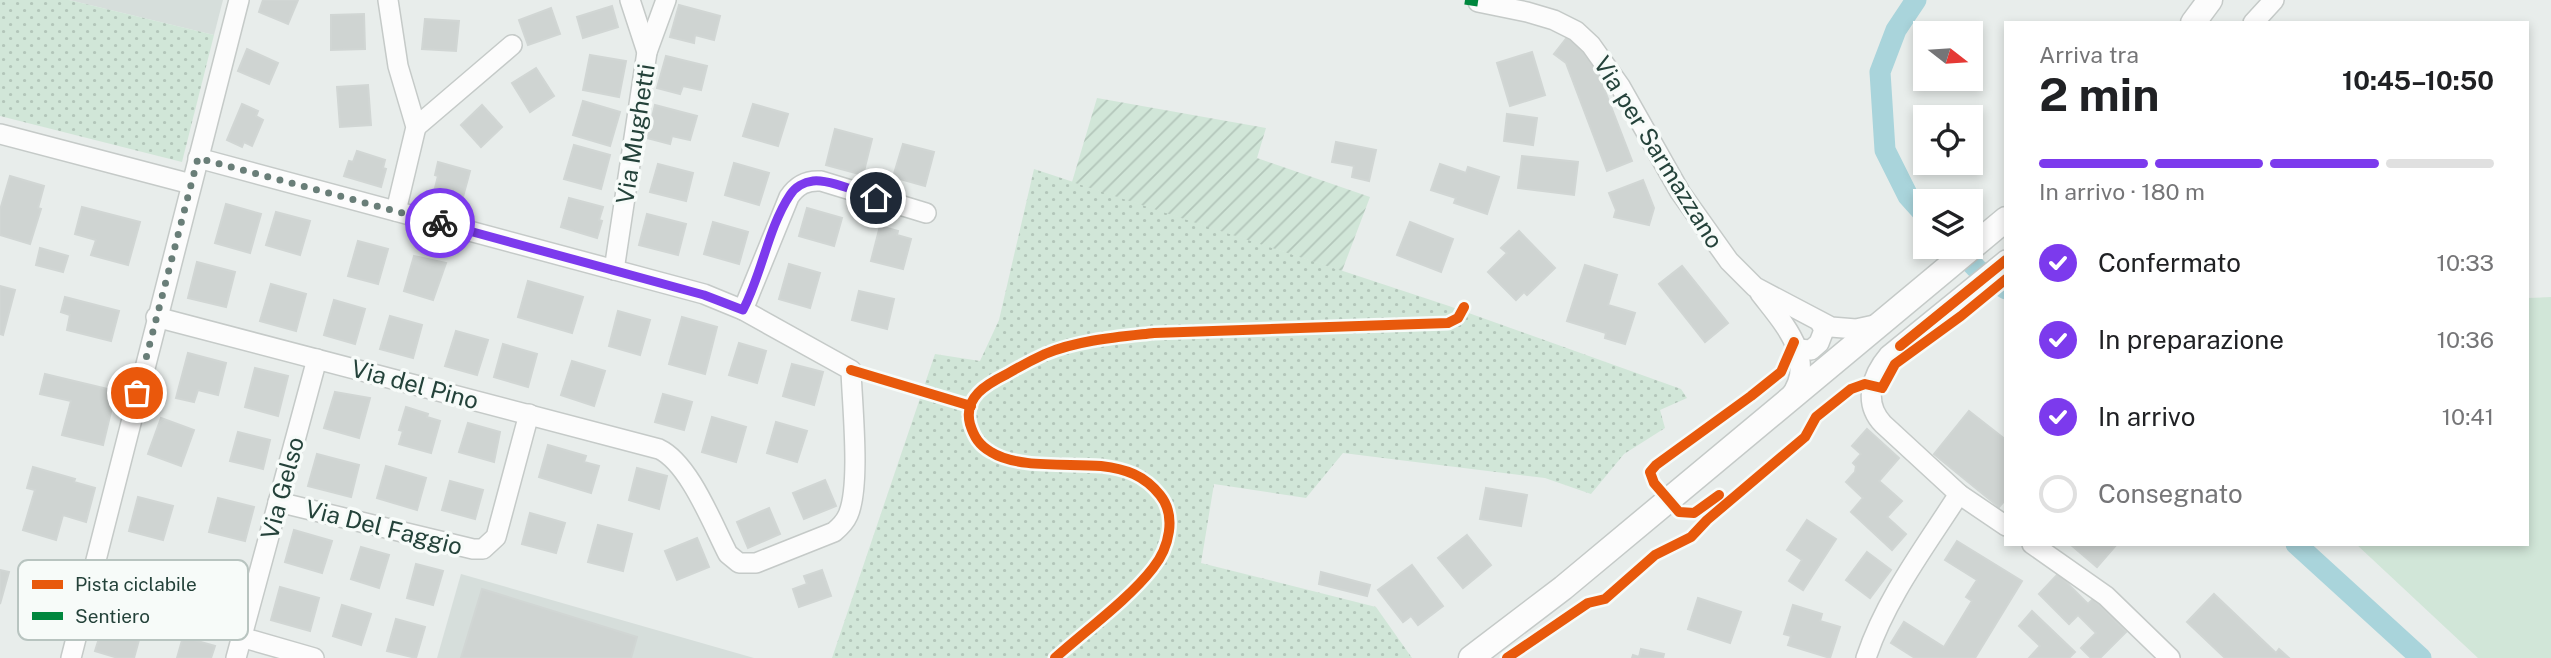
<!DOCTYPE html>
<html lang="it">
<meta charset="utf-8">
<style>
:root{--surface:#fff;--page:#f6f6f6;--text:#202124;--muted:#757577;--line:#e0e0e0;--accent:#7c3aed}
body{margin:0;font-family:"Public Sans",sans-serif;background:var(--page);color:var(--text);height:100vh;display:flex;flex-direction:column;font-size:26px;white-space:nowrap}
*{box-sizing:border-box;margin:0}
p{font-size:23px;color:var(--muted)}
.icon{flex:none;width:38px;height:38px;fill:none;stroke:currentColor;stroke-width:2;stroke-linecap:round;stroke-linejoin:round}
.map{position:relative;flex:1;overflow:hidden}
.side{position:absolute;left:2004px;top:21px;width:525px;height:525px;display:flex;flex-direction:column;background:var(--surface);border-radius:0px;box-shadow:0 4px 10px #0003}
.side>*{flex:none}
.needle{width:46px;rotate:107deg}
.buttons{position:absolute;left:1913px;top:21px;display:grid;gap:14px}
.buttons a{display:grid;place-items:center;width:70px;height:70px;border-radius:0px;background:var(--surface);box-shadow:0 4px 10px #0003;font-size:35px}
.pin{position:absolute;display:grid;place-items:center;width:60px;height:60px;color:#fff;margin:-30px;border:4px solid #fff;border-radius:50%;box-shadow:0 2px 7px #0007}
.courier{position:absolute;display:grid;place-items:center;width:70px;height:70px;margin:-35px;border:5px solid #7c3aed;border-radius:50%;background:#fff;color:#222;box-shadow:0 2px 9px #0007}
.head em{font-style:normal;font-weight:700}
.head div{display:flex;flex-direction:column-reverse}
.head{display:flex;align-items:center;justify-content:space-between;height:119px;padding:0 35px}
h1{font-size:46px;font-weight:700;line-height:52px}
.bar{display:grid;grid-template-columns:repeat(4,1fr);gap:10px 7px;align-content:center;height:84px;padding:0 35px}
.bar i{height:9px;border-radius:5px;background:var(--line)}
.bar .current{background:var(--accent)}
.bar p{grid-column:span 4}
ol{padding:0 35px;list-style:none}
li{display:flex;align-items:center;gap:21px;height:77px}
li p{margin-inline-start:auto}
li .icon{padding:7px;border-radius:50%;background:var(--accent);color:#fff;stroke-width:4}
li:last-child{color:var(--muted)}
li i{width:38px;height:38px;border:4px solid var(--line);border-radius:50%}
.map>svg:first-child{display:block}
.built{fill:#d6dedb}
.park{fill:url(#park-dots)}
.garden{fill:url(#garden-furrows)}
.pitch{fill:#d1e6d8}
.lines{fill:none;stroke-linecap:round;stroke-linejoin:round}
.canal{stroke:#a9d4db;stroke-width:21}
.building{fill:#cfd4d2;stroke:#d1d6d4;stroke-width:2}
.minor-casing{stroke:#c5cac8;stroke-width:22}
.tertiary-casing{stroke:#c5cac8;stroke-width:27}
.minor{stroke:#fcfcfc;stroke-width:19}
.tertiary{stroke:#fcfcfc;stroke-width:24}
.quiet{stroke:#00873e;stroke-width:9;stroke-dasharray:18 9;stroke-linecap:butt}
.cycleway-casing{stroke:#f7fbf9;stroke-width:15}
.cycleway{stroke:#e8590c;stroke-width:10}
.done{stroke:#697e78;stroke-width:7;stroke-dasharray:0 12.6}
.route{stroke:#7c3aed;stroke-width:9}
.labels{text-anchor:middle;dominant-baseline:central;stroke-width:7;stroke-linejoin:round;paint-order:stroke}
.street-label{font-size:24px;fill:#24423a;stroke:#f7fbf9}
.key{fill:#f7fbf9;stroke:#b8c4c0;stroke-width:2}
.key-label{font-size:19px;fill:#24423a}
</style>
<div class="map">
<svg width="2551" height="658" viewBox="0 0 2551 658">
<defs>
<pattern id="park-dots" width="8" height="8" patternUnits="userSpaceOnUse" patternTransform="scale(1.75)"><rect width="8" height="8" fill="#d1e6d8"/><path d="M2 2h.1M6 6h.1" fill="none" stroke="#b3c6ba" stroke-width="1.8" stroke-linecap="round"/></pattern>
<pattern id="garden-furrows" width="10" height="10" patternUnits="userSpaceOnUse" patternTransform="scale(1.75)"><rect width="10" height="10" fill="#d1e6d8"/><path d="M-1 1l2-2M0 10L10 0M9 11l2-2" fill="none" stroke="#b3c6ba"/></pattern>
</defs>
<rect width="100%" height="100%" fill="#e8edeb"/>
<g class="built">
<path d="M69,0H223L214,35Z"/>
<path d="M461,574L754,658H437Z"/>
</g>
<g class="park">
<path d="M0,0H69L214,35L182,162L0,116Z"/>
<path d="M1034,169L1449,306L1681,389L1687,398L1660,410L1665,428L1624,454L1591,494L1545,478L1343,453L1306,498L1214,484L1201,563L1376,607L1412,658H832L935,354L980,361L999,320Z"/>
</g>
<path class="garden" d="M1097,98L1266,128L1257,158L1370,197L1342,271L1072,182Z"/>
<path class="pitch" d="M2551,297V658H2478L2356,544H2527V298Z"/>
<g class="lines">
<g class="canal">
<path d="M1916,0L1896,30L1880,72L1885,150L1908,196L1925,215"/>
<path d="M1956,247L1978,270L2006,289"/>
<path d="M2296,544L2421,658"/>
</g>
</g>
<g class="building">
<path d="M263,0H298L288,24L259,12Z"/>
<path d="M679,5L720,16L714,40L695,35L694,43L670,37Z"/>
<path d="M612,6L618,27L583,38L577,17Z"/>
<path d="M551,8L560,34L528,45L519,20Z"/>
<path d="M364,14L365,49L331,50V15Z"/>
<path d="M425,19L459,21L456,51L422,49Z"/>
<path d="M1569,35L1590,52L1632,161L1607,171L1566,63L1554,54Z"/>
<path d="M247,49L278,63L269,84L238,71Z"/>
<path d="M1532,52L1545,95L1510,106L1497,63Z"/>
<path d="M590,55L626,61L619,97L583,90Z"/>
<path d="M666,56L707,66L701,90L683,86L680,94L657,88Z"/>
<path d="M536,68L554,96L530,112L512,83Z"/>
<path d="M368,85L371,125L340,127L337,87Z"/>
<path d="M583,101L620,112L610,146L573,135Z"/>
<path d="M242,104L258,111L256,116L263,120L252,146L244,142L242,147L227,140Z"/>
<path d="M753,104L788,114L778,146L743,136Z"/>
<path d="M482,105L502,127L481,147L461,125Z"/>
<path d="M655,105L697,116L690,140L672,136L670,144L647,138Z"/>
<path d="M1507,114L1537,118L1533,145L1504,141Z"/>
<path d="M835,129L872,139L863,175L826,165Z"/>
<path d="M1336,142L1376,150L1369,181L1352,177L1354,166L1332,162Z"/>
<path d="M903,144L934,152L925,186L893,177Z"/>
<path d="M574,145L610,155L601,189L564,179Z"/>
<path d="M357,151L385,160L383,168L386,169L381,187L344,176L349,161L353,162Z"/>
<path d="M1522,156L1578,162L1574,195L1518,188Z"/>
<path d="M438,162L470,171L460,208L432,200L438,176L435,175Z"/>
<path d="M734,163L769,173L759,205L725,195Z"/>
<path d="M658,164L693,173L686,201L650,192Z"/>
<path d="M1440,164L1466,173L1468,167L1499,177L1487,214L1454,203L1456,198L1431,190Z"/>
<path d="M10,176L44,186L38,208L41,209L30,244L0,235V210Z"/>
<path d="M1643,180L1654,208L1649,225L1614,217L1616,210L1609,193Z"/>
<path d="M569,198L603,207L599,220L602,221L597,238L561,227Z"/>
<path d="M226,204L261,214L250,253L215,243Z"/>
<path d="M82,207L140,222L128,265L91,255L96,240L75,234Z"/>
<path d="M807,208L842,218L834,246L799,236Z"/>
<path d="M276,212L310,221L300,255L266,245Z"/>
<path d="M647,214L686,224L678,255L639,245Z"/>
<path d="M713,222L748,232L739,264L704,254Z"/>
<path d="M1410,222L1453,239L1441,272L1397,255Z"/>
<path d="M880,226L898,231L897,235L911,239L903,269L871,261Z"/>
<path d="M1519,231L1555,268L1527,295L1524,292L1516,300L1488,272L1507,253L1501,248Z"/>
<path d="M358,241L388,249L378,284L348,276Z"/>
<path d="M40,248L68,256L63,272L36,265Z"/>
<path d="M414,256L446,263L433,300L404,291Z"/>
<path d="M197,262L235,272L226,307L188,298Z"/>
<path d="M789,264L820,273L810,308L779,299Z"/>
<path d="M1585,265L1617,275L1608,305L1635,313L1625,344L1605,338L1606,333L1567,321Z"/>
<path d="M1682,266L1728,323L1705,342L1659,284Z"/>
<path d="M528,281L583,297L572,333L518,317Z"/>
<path d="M271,284L306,294L296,331L260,321Z"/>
<path d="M0,286L15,290L3,335L0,334Z"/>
<path d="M859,291L894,299L887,329L852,320Z"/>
<path d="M65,297L119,311L111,341L67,330L70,315L61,312Z"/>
<path d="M334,300L365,309L355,344L324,335Z"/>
<path d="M618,311L650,320L640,355L609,346Z"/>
<path d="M390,316L422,325L413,358L380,349Z"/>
<path d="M682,317L717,327L705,374L669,364Z"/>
<path d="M456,331L488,340L477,375L445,366Z"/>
<path d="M739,343L766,351L757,383L729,375Z"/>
<path d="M503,344L537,354L528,387L494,377Z"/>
<path d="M188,353L226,363L218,395L198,390L194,402L176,398Z"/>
<path d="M572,361L605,371L594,406L561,395Z"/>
<path d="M792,364L823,372L814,405L783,396Z"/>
<path d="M255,368L288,376L278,416L245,407Z"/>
<path d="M45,374L116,391L103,445L62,435L71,401L40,394Z"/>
<path d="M335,392L370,398L359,438L324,428Z"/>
<path d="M663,394L692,402L684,430L655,422Z"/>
<path d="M406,407L428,414L427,417L440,421L431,453L399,444L403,431L399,430Z"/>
<path d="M1969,411L2006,440V499L1999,507L1934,454Z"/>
<path d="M712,417L746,427L736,462L702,452Z"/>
<path d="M161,418L194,430L181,466L148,454Z"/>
<path d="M776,422L807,431L797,462L767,453Z"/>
<path d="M468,423L500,432L494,462L459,452Z"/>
<path d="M1867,429L1899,458L1879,481L1902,501L1887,517L1906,534L1892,550L1851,512L1863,498L1846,482L1855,472L1856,466L1853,463L1861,454L1852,446Z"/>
<path d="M238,432L270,440L263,469L230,461Z"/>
<path d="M548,445L586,456L584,462L599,466L591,493L539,477Z"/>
<path d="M317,454L359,465L351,497L308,486Z"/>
<path d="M386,466L426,478L417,510L377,498Z"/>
<path d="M33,467L75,479L74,482L95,488L86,522L63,515L56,540L23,530L35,490L27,488Z"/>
<path d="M637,468L667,476L659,509L629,500Z"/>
<path d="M825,480L836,506L804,519L793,493Z"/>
<path d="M450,481L483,490L475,519L442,510Z"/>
<path d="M1486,488L1527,495L1521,526L1480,519Z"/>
<path d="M138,497L173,506L163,540L129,531Z"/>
<path d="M218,498L254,507L245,541L209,532Z"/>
<path d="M769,508L780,534L748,548L737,522Z"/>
<path d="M530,513L565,523L556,553L522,544Z"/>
<path d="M1807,520L1836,539L1803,590L1789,581L1802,560L1787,550Z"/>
<path d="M598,525L632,534L623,571L588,562Z"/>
<path d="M294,530L332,541L322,573L285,562Z"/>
<path d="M1467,535L1491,565L1463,588L1438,558Z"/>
<path d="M697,538L709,567L677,580L665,551Z"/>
<path d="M1957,541L2022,581L1975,658H1915L1891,643L1904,622L1944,647L1972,601L1966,597L1977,580L1945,560Z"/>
<path d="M2070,544H2117L2097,567Z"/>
<path d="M361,547L389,555L379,588L351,579Z"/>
<path d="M1867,552L1891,570L1870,598L1846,580Z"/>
<path d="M416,564L443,571L433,605L407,598Z"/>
<path d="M1412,565L1443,606L1418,625L1411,616L1403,622L1378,590Z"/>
<path d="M0,570L9,572L0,604Z"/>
<path d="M822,570L831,596L799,607L793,589L807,584L804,576Z"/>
<path d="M1321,572L1370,585L1367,596L1319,584Z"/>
<path d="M2058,574L2088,604L2093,599L2126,632L2100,658H2091L2081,648L2096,633L2078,615L2069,624L2039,594Z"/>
<path d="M280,587L319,598L310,631L271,620Z"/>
<path d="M482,589L637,637L631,658H461Z"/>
<path d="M2214,594L2276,653L2279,649L2289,658H2225L2187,622Z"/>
<path d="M1698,598L1741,612L1730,643L1688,629Z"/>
<path d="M342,605L371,614L361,645L333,636Z"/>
<path d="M1793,605L1822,614L1820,621L1840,627L1830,658L1788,645L1791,636L1784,634Z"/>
<path d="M2032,611L2075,652L2069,658H2029L2040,646L2019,626Z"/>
<path d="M105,619L142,629L134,658H118L95,651Z"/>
<path d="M396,619L425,627L416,658L387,651Z"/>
<path d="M183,637L215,646L211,658H177Z"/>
<path d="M1641,649L1664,654L1663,658H1632L1633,655L1639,657Z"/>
</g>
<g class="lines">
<g class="minor-casing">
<g id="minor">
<path d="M388,0L398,66L416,127L396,211"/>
<path d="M630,0L647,52"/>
<path d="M1478,2L1527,12L1554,20L1576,31L1591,45L1620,86L1680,192L1729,261L1755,287L1831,327L1856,329L1879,324"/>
<path d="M2253,23L2274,0"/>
<path d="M416,127L512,45"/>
<path d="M0,134L191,184"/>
<path d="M2006,260L1889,355C1871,376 1863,403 1883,424L1959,494L2006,526"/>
<path d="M614,270L647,52L666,0"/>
<path d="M1760,293C1783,323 1819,360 1789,398"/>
<path d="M743,310L789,197C797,185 807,180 821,181L926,213"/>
<path d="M156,317L659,449C689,463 712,523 728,554L739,563H756L834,532C840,527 845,522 848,515C861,486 852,404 851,370L743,310L704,294L198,158"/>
<path d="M1797,349L1811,350L1819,343L1824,330L1820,322"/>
<path d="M278,502L473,549H483L496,537L529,414"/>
<path d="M2032,544L2106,596L2170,658"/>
<path d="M241,637L314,658"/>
<path d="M71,658L239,0"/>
<path d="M236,658L317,359"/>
<path d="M1866,658C1886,598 1925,547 1959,494"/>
</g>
</g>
<g class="tertiary-casing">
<g id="tertiary">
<path d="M2193,23L2210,0"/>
<path d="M1471,658L1563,588L2006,219"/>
</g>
</g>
<use href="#minor" class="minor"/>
<use href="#tertiary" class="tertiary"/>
<path class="quiet" d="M1465,0L1478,2"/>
<g class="cycleway-casing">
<g id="cycleway">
<path d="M1900,346L2006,260"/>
<path d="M851,370L971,406"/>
<path d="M1719,495L1694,513L1679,512L1654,483L1650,472L1656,465L1751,396L1781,372L1794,342"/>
<path d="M1055,658C1085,631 1129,599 1153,568C1169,548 1177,516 1160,495C1144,475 1126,469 1101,466C1069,463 1018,469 991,452C979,445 974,437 970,424C963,397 987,384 1007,374C1019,367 1032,360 1045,354C1078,340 1118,337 1154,333L1448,323L1458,318L1464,307"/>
<path d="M1507,658L1588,603L1605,599L1655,555L1691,537L1707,520L1805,437L1816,417L1851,389L1865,384L1882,388L1895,364L1961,316L2006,279"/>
</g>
</g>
<use href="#cycleway" class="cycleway"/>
</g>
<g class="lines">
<path class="done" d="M137,393L198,158L440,223"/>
<path class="route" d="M440,223L704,295L743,310C762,274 768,228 790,195C795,187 804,182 813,181C829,179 860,193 876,198"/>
</g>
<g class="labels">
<g class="street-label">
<text transform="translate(635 134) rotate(-81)">Via Mughetti</text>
<text transform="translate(1659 152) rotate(58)">Via per Sarmazzano</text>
<text transform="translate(415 384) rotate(15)">Via del Pino</text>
<text transform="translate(282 488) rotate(-75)">Via Gelso</text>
<text transform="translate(384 527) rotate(14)">Via Del Faggio</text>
</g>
</g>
<rect x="18" y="560" width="230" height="80" rx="10" class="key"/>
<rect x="32" y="580" width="31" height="9" fill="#e8590c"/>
<rect x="32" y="612" width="31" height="8" fill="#00873e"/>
<g class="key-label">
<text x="75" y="591">Pista ciclabile</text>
<text x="75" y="623">Sentiero</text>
</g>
</svg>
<div class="buttons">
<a><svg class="needle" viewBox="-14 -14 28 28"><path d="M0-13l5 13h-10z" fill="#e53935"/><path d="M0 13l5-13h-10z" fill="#757577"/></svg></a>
<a><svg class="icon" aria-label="locate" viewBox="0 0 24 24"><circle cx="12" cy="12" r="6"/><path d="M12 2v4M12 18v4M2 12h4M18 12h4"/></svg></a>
<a><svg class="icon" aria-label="layers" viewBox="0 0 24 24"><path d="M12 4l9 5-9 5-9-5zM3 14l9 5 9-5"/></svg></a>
</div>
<div class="pin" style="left:137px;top:393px;background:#ea580c"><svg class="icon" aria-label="bag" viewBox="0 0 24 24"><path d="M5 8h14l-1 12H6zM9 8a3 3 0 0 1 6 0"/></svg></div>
<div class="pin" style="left:876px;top:198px;background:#1f2937"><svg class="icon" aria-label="home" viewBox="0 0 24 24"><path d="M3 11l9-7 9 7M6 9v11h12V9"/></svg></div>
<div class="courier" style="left:440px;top:223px"><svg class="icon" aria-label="bike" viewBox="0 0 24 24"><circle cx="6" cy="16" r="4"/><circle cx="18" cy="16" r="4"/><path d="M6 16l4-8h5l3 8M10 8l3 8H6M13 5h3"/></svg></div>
<section class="side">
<div class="head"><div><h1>2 min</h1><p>Arriva tra</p></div><em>10:45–10:50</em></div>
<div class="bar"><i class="current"></i><i class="current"></i><i class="current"></i><i></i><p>In arrivo · 180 m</p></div>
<ol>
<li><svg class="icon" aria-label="check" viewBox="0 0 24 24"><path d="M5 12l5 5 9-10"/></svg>Confermato<p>10:33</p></li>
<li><svg class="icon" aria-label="check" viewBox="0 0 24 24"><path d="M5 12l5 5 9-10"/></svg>In preparazione<p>10:36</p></li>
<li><svg class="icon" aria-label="check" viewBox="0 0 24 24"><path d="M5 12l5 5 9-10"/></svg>In arrivo<p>10:41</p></li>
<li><i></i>Consegnato</li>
</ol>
</section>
</div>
